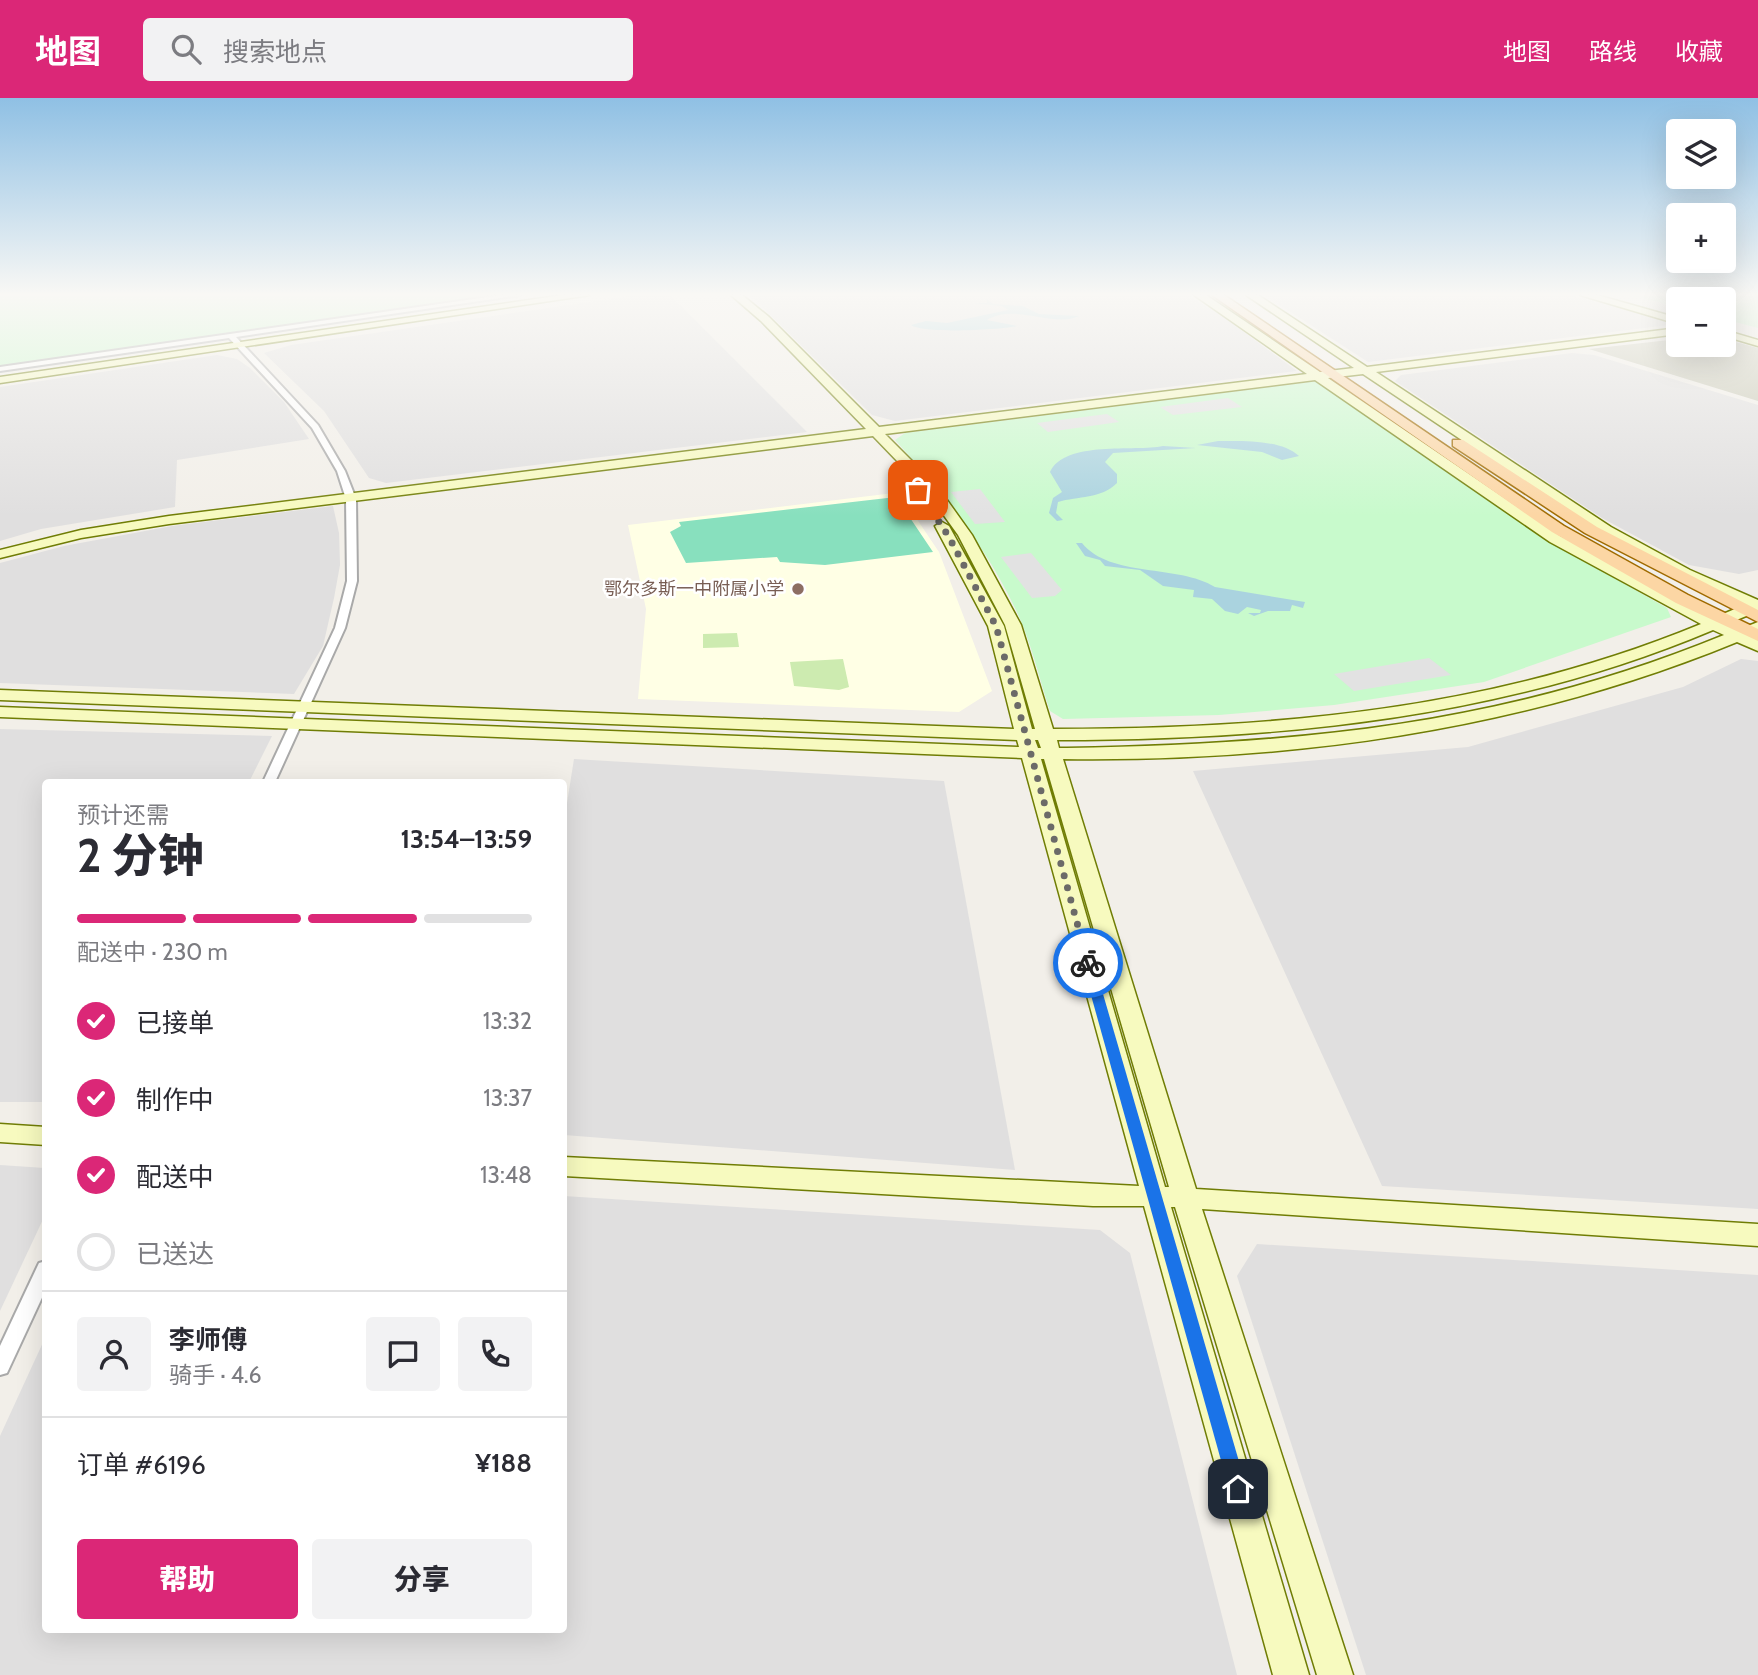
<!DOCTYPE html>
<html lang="zh">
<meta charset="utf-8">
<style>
:root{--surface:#fff;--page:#f2f2f3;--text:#2b2b33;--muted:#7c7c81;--line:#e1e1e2;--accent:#db2777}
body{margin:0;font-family:Cabin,"Noto Sans SC",sans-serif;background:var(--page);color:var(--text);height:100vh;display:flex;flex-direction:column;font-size:26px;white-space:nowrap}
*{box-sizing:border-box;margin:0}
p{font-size:23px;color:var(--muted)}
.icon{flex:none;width:38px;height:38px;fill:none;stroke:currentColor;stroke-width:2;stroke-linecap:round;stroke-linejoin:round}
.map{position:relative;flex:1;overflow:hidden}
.sheet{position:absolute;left:42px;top:681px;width:525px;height:854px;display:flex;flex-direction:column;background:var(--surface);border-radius:7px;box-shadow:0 7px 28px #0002}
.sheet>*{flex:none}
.tools{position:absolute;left:1666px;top:21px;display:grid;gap:14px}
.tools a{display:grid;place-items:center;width:70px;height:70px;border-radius:7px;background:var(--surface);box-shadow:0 7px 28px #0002;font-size:35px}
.pin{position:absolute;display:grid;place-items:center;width:60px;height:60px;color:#fff;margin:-30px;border-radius:14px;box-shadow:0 4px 10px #0006}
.courier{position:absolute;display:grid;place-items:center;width:70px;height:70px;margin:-35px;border:5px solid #1a73e8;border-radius:50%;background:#fff;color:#222;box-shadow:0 2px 9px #0007}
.overview em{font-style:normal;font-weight:800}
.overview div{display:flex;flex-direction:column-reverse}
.overview{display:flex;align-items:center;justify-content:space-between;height:119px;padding:0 35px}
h1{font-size:46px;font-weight:800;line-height:52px}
.bar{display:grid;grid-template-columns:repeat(4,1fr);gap:10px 7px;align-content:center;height:84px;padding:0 35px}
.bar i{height:9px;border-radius:5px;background:var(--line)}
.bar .selected{background:var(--accent)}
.bar p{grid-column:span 4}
.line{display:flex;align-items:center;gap:18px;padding:0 35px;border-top:2px solid var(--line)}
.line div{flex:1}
.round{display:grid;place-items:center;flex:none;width:74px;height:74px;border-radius:7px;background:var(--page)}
ol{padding:0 35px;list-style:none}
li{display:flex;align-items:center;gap:21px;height:77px}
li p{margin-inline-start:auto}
li .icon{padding:7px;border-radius:50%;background:var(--accent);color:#fff;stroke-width:4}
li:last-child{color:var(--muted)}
li i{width:38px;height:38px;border:4px solid var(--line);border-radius:50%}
.cta{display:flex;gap:14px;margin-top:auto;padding:14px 35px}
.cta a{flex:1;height:80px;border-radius:7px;background:var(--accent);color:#fff;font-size:28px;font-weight:800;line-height:80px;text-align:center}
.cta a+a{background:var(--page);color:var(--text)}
header{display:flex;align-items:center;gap:42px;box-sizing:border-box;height:98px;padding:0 35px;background:var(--accent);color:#fff}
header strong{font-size:33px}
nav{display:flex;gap:38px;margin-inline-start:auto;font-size:24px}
.search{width:490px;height:63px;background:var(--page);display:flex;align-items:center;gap:18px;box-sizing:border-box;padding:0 24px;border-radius:7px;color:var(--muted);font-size:26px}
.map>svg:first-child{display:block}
.residential{fill:#e0dfdf}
.education{fill:#ffffe5}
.construction{fill:#c7c7b4}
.grass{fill:#cdebb0}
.park{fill:#c8facc}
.pitch{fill:#88e0be}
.parking{fill:#e2e2e2}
.water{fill:#aad3df}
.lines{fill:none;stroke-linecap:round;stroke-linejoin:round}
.street-casing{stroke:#a9a9a9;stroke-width:4}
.secondary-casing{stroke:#707d05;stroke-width:3}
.primary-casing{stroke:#a06b00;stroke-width:3}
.street{fill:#fff;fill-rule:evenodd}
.secondary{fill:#f7fabf;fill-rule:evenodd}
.primary{fill:#fcd6a4;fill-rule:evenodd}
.route{fill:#1a73e8}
.done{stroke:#6b6a68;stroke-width:7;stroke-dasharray:0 12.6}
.education-dot{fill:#8d6e63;stroke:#fff;stroke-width:2.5}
.labels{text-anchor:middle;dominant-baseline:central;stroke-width:5;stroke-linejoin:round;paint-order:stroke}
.far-education-label{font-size:18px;fill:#785e54;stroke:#fff;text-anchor:end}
</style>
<header>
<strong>地图</strong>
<div class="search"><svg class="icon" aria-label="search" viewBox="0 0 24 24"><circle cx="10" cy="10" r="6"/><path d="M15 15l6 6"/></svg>搜索地点</div>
<nav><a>地图</a><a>路线</a><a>收藏</a></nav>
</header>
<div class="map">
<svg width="1758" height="1577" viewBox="0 0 1758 1577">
<rect width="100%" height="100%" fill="#f2efe9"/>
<g class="residential">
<path d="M638,197H670L807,334L386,385L369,380L324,313L264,255L291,247Z"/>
<path d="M750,197H1188L1222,218L1297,273L895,323L872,317Z"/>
<path d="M1264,197H1571L1677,226L1368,264Z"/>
<path d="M1572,255L1594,257L1758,307V472L1739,476L1689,467L1602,420L1395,283L1401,277Z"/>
<path d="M217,257L237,261L250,270L284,304L309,341L177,362L175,409L41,431L0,443V289Z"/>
<path d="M333,408L339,435L340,467L334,500L323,548L294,596L0,585V465L64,448L172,428Z"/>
<path d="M1741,561L1758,563V1111L1382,1088L1193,673L1468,649L1683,589Z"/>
<path d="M0,631L272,638L249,684H46L45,1004H0Z"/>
<path d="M574,661L944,683L1015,1072L564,1037V724Z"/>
<path d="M0,1067L45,1070L46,1115L0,1213Z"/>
<path d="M564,1098L1100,1132L1130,1155L1237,1577H0V1338L45,1240L46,1531H564Z"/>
<path d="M1257,1146L1758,1177V1577H1366L1237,1178Z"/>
</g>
<path class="education" d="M894,395L902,399L939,454L992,593L959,614L638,601L646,511L628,427Z"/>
<path class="construction" d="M1678,241V247H1724V241L1758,250V303L1589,251Z"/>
<g class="grass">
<path d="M737,535L739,549L703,550V536Z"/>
<path d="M843,561L849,589L839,592L794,588L790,564Z"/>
</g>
<g class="park">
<path d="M0,197H503L0,269Z"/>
<path d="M1630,197H1758V230L1724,221V201H1678V209Z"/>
<path d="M1318,283L1556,447L1667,510L1671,519L1484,584L1334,607L1219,617L1063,621L1050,613C1039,580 1031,543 1016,512C985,447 943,395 895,342L905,335Z"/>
</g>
<path class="pitch" d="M896,399L933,454L825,467L780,464L777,459L686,465L670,434L681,428L679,424Z"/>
<g class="parking">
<path d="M1228,300L1242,309L1173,317L1160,309Z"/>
<path d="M1107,316L1119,324L1048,334L1037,325Z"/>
<path d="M980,391L1005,424L975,426L951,394Z"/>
<path d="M1031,455L1062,492L1055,498L1032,500L1001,459Z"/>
<path d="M1429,560L1451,577L1354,593L1334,576Z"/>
</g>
<g class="water">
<path d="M987,201L993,206L1023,208L1039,216L1079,218C1053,230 1016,205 987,222L1017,228C1000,232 923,236 911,227L926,223L947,225L1008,212L1002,208L972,205H987Z"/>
<path d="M1218,343C1241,343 1281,341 1299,358L1282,362L1262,354L1197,347Z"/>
<path d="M1163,348L1196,350L1113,355L1105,364L1117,376V385C1101,401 1078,398 1058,404L1056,415L1063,422L1057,423L1049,415L1053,400L1062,394L1050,374C1065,342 1135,354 1163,348Z"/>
<path d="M1076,445H1082C1110,480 1178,466 1215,489L1305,504L1303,510L1292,507L1290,513H1268L1254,518L1248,515H1260L1261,512L1247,509L1238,516L1225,513L1212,501L1193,499L1194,492L1163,488L1140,472L1105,468L1100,462L1085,458Z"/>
</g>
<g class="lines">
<g class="street-casing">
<g id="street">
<path d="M502,197H520L236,239L318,327L345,373L356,401L357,483L345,530L275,684H263L335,530L347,483L346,401L337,373L312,330L229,240L0,273V269Z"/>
<path d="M46,1163V1191L7,1275L0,1277V1248L39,1165Z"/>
</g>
</g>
<g class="secondary-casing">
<g id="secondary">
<path d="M563,197H590L0,285V279Z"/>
<path d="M731,197H742L769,219L879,329L1307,276L1194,197H1206L1320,274L1354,270L1246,197H1258L1367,269L1678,230V236L1376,274L1611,429L1690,472L1758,502V513L1727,526L1738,532L1758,524V535L1751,538L1758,542V553L1737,544C1523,632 1293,664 1063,661L1196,1091L1758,1126V1148L1202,1111L1353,1577H1317L1175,1109H1171L1309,1577H1273L1144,1108H1093L564,1078V1059L1139,1088L1022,660L0,619V609L1019,649L1017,642L0,602V592L1014,631L988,528L935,428L942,424L949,428L1004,528L1032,631H1035L1005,527L958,437L927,394L873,338L169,426L81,440L0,460V452L81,432L169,418L866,331L761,223ZM1363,276L1601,435L1680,478L1744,507L1714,520L1560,438L1328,280ZM1315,282L1550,444L1701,526C1493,612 1276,631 1053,631L1021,527L972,437L937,388L885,336ZM1713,532L1724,537C1505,627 1301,646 1067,650H1059L1057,642C1281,642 1505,620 1713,532ZM1035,642H1038L1041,650H1038ZM1041,661H1044L1169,1089H1165Z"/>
<path d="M1580,197H1597L1678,220V226Z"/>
<path d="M1724,232L1758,242V248L1724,238Z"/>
<path d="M0,1026L46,1029V1047L0,1044Z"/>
</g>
</g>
<g class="primary-casing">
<g id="primary">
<path d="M1212,197H1224L1564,428L1688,497L1758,531V543L1676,505L1552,434Z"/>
<path d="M1453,342H1463L1597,429L1758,512V524L1585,435L1453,348Z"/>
</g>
</g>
<use href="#street" class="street"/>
<use href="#secondary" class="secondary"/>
<use href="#primary" class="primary"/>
</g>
<linearGradient id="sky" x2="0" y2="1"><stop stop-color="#8fc0e4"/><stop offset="0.47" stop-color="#f9f8f5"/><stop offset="1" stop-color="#f9f8f5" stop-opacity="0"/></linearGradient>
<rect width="1758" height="418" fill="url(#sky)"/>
<path class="route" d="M1088,861L1094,865L1247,1391L1238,1399L1229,1391L1082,865Z"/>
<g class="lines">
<path class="done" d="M918,392L949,439L996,528L1088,865"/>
</g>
<circle class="education-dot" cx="798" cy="491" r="7"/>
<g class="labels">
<g class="far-education-label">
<text x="784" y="491">鄂尔多斯一中附属小学</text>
</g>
</g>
</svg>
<div class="tools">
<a><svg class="icon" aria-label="layers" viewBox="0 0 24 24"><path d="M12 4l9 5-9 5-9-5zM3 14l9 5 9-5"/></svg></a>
<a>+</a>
<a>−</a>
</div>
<div class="pin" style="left:918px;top:392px;background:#ea580c"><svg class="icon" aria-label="bag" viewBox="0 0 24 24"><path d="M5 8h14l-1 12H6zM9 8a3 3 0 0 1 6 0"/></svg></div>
<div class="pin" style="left:1238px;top:1391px;background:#1f2937"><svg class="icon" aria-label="home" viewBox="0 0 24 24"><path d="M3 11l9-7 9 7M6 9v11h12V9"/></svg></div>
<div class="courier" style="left:1088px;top:865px"><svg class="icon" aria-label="bike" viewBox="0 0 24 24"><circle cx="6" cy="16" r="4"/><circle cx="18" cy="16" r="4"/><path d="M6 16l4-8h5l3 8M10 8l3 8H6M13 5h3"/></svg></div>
<section class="sheet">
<div class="overview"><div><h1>2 分钟</h1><p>预计还需</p></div><em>13:54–13:59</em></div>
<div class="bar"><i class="selected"></i><i class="selected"></i><i class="selected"></i><i></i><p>配送中 · 230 m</p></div>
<ol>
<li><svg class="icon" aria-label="check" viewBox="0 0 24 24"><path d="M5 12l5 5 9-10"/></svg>已接单<p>13:32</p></li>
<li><svg class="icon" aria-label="check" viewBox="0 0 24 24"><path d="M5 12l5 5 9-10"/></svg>制作中<p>13:37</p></li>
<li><svg class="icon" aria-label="check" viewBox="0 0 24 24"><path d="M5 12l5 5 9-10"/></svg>配送中<p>13:48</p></li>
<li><i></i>已送达</li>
</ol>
<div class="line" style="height:126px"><a class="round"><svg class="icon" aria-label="person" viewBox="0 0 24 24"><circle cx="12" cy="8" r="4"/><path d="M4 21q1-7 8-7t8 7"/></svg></a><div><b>李师傅</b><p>骑手 · 4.6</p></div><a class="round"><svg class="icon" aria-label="chat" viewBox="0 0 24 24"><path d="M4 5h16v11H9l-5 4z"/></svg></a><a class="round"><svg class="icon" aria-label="phone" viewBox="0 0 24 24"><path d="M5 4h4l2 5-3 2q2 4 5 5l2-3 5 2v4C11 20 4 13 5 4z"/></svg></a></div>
<div class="line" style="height:91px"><div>订单 #6196</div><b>¥188</b></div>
<div class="cta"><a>帮助</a><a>分享</a></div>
</section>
</div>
